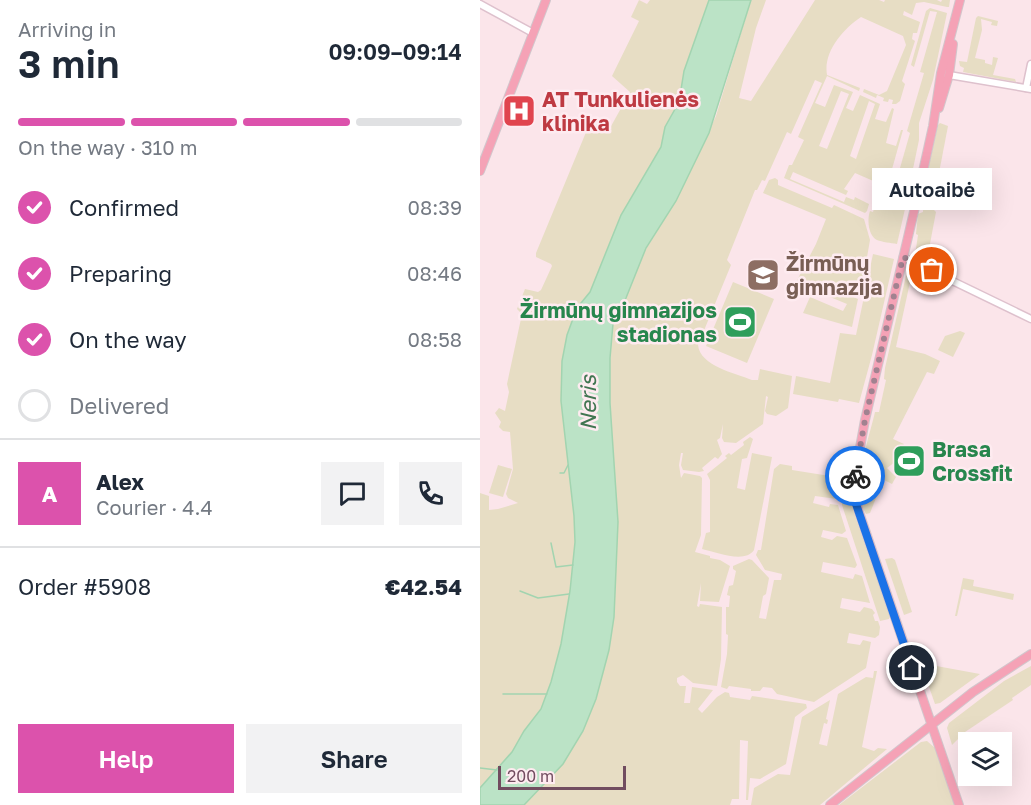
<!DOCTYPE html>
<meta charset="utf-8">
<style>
:root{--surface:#fff;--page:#f2f2f3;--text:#1f2937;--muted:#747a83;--line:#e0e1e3;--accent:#dc52ac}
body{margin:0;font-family:"Golos Text",sans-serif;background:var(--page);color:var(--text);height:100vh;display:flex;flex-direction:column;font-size:22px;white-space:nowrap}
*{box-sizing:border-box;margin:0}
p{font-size:20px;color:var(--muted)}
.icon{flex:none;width:33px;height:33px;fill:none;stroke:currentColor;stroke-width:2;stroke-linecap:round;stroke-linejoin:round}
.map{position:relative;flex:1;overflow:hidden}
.details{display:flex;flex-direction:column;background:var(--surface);width:480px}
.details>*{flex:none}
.fabs{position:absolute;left:478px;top:732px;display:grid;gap:12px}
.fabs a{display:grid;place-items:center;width:54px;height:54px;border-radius:0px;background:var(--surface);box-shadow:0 6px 24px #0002;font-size:30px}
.scale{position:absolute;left:18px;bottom:15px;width:128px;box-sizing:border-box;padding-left:6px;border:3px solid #714c5f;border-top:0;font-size:16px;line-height:21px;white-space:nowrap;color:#714c5f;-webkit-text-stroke:4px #feebf0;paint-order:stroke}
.pin{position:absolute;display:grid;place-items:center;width:51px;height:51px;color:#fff;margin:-26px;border:3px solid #fff;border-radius:50%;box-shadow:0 2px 6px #0007}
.courier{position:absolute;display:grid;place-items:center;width:60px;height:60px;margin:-30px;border:4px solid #1a73e8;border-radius:50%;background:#fff;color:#222;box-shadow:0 2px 8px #0007}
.bubble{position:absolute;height:42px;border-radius:0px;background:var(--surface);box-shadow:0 6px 24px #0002;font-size:20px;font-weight:600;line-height:42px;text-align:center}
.summary em{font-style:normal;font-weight:600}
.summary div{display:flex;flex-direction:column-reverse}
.summary{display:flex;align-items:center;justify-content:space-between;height:102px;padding:0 18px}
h1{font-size:39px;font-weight:600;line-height:45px}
.bar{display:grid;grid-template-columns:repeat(4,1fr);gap:9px 6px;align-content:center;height:72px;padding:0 18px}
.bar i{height:8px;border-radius:4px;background:var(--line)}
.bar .active{background:var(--accent)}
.bar p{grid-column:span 4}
.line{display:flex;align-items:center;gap:15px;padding:0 18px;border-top:2px solid var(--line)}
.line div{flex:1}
.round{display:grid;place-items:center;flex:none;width:63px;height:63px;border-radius:0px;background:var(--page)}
ol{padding:0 18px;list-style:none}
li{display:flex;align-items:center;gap:18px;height:66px}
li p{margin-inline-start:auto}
li .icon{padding:6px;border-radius:50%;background:var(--accent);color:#fff;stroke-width:4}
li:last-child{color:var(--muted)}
li i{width:33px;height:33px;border:3px solid var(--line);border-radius:50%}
.cta{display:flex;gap:12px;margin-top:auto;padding:12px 18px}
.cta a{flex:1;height:69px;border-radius:0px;background:var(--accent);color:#fff;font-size:24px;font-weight:600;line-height:69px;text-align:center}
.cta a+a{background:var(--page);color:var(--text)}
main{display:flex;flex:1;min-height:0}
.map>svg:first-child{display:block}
.green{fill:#e7ddc4;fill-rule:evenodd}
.water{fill:#bbe3c6;stroke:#a2d4b0;stroke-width:1.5}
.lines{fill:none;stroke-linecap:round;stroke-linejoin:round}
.stream{stroke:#a2d4b0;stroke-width:1.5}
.minor-casing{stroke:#dec1cd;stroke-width:9}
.major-casing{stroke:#d2c6cc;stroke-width:10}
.minor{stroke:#fff;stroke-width:6}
.major{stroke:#f5a2b6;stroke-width:8}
.done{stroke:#a18290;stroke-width:6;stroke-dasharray:0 10.8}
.route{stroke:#1a73e8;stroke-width:8}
.labels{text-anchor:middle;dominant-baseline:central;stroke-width:5;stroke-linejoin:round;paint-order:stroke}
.health-label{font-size:21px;font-weight:bold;fill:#be3a42;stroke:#feebf0;text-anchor:start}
.education-label{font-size:21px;font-weight:bold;fill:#785e54;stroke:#feebf0;text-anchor:start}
.leisure-label{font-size:21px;font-weight:bold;fill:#27864d;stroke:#feebf0;text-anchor:end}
.water-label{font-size:22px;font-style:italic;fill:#417651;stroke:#feebf0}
</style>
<main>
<section class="details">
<div class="summary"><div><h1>3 min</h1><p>Arriving in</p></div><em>09:09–09:14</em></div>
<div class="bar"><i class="active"></i><i class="active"></i><i class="active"></i><i></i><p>On the way · 310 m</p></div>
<ol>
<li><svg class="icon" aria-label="check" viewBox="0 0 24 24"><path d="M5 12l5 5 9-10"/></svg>Confirmed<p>08:39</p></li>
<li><svg class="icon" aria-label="check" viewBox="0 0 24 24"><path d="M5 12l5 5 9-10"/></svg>Preparing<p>08:46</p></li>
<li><svg class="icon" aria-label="check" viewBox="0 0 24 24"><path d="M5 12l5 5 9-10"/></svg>On the way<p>08:58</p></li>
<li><i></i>Delivered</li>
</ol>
<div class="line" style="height:108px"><b class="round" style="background:var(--accent);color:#fff">A</b><div><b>Alex</b><p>Courier · 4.4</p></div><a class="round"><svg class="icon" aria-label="chat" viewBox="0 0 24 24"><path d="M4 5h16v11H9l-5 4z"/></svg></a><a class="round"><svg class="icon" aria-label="phone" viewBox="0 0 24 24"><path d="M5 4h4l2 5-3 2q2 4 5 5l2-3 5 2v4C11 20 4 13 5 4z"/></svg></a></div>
<div class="line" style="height:78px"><div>Order #5908</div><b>€42.54</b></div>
<div class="cta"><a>Help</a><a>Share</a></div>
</section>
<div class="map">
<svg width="551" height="805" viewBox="0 0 551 805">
<rect width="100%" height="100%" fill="#fbe5ea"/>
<g class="green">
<path d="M159,0L167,4L170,0H229L204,71L199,102L185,127L181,147L141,215L110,292L97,308L87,335L82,361L81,401L94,516L95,542L90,591L81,644L71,682L61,709L44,731L32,752L0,788V493L9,496V510L18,509L38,503L28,498L26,494L33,469L30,432L23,431L19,427L21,422L15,413L19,408L25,411L29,392L27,384L42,314L37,309L45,289L58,292L61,290L72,266L71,264L56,257V253L109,125L114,123L130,128L150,92L132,76L159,21L151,17Z"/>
<path d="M271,0H286L276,28L259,98L271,101L335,0H399L404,2L405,0H457L461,2L462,0H470L469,7H467L444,2L436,3L432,15L424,11L423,15L440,22L437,33H433L432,39L435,41L422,81L425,84L420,101L416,104H412L413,100L409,99L408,102L403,101L404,98L397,95L396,98L383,92L384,89L399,95L407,91L426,45L423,36L381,17C363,29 343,52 347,75L380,88L379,91L347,76L335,103L345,107L354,85L373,92L366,108L373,111L380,95L400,104L395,119L406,122L412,108L414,109L406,143L416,146L421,130H423L407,187L375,173L364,189L368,191L366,195L313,172L310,179L364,202L366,197L374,200L375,197L389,204L387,211L385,213L304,178L309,165H312L324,140L318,137L342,83L335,80L311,134L307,132L285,181L282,180L277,190H275L247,260L251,265L218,345C220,366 255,373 272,380H278L280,369L312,376L308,408L296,416L287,414L285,411L288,397L286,396L283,424L256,443L244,442L242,438L243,424L240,438L237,440L242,454L238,459L235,457L222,468L224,471L219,472L203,470L201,465L203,453H201L199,465L201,478L204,473L220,476L222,478L221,535L215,552L230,556V558L240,560L250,566L239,602L220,601L221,583L217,606L219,607L220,604L242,607L241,659L237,686L213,683L203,675L197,678V682L200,686H206L204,703H210L212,687L233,690L218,709L222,713L237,697L245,692L249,693L250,697L270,700L272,696L326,704L327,708L315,717L306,764L280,779L270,778L268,800H266L268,741L260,740L259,799H252L250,805H44L83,764L103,731L116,699L129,650L134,617L138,522L130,403V358L133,324L146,298L161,257L196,201L236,116ZM361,91L369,94L347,149L339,146ZM389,101L395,104L376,159L370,156Z"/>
<path d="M450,8L467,13L453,80L439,123V140L429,188L422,186L421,191L414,189L430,133L427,131L444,73L440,72L457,12L450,11L434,67L431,65L446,11Z"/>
<path d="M498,16L518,21L517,26L511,25L512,22L501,19L502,30L495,58L505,60V63L512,65L513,57L518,58L513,75L535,79L536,82L483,72L484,68L480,66L479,61L487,62L496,18Z"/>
<path d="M460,123L468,126L454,199L451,202L446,201L442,196L458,125Z"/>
<path d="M295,178L298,180V185L352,208L354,205L384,219L390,240L386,263L374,258L370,265L384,272L380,292L367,286L364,293L378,299L372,327L323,313L330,297L363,311L367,304L333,290L330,295L326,294L327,291L324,290L323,292V289L313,288L336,244L346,219L283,193L289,180Z"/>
<path d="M396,202L425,209L417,244C411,243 402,242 397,240C388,235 387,219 390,211L393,212Z"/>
<path d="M443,208L453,209L456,212L449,249L451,250L446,261L435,255L438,235L436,234L438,214L443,212Z"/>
<path d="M393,254L414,259L392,355L379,403L359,399L358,402L313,394L316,376L350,383L360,333L376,335Z"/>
<path d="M433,266L448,273L445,275L432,273L416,347L445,354L460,361L454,374L447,372L413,439L424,444L415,462L407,468L416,477L412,484L396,476L391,487L396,498L390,513L386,514C370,489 389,439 395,412H399L406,380L404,379L405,368L428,267Z"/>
<path d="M253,282L294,299L267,363L226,346Z"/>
<path d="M480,331L485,333L473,357L458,350L465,336Z"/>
<path d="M270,437L273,439L267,458L262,459L257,488L265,490L272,453L292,457L274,550C265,564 236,552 222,549L226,533L230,532V480L227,474L247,458L245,456L249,453L251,455L264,445L263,442Z"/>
<path d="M300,464L312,466V470L356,477L357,499L335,496L333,503L349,507L350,504L358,505L366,531L362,534L343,530L341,537L352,540L357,536L367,538L377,565L375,568L343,562L341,572L373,579L375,574L382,576L390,603L362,598L360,608L380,612L384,607L392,609L395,613L393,615L395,621H398L400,627L399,635L395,638L369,633L367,643L380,645L383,640L391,642L386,668L334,702L297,694L292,688L283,687L280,691H271V689L249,686L247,689L241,687L247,654L248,635L246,634V607H249L250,596L247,595L249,586L253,585L256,571L253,569V566L269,559L272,560L289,578L286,594L283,596L279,618L286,619L294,580H301L302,574L285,570L276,555L278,550H281L294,469Z"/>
<path d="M18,465L32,469L23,497L9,493Z"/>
<path d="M364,476L370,480V496L374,513L410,616L409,619L400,621L362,505L361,480Z"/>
<path d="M412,558L415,560L432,612L424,615L405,559Z"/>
<path d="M483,578L494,580L493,586L534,594L533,600L483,589L477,616H475Z"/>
<path d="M445,657L452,658L451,665L500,674L460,703L455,704L442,667L446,662Z"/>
<path d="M551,666V685L532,698L533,700L485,732L472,745L467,728L469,723L524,681Z"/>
<path d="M394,671H397L382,747L394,751L398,748L407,749L340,805H271L274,788L298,774L310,775L322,717L350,700L346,719L348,720L347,724L344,723L339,744L347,746L358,694L386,677L393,678Z"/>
<path d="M447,741L455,748L475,805H359L441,742Z"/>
</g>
<path class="water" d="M229,0H271L229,133L196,201L166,248L146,298L133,324L130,358V403L138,522L134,617L129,650L116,699L103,731L83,764L44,805H0V788L32,752L44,731L61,709L71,682L81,644L90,591L95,542L94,516L81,401L82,361L87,335L97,308L110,292L141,215L181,147L185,127L199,102L204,71Z"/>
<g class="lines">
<g class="stream">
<path d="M80,473H84L88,465"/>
<path d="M71,543L76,567L93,565"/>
<path d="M40,591L58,598L89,594"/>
<path d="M23,694H67"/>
<path d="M0,768L17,770"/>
</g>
<g class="minor-casing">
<g id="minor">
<path d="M0,4L53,33"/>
<path d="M469,75L551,89"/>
<path d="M546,88L551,64"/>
<path d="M423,257L551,319"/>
</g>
</g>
<g class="major-casing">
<g id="major">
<path d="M459,108L469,75L473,44"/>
<path d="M0,171L66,0"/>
<path d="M350,805L493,692L551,654"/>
<path d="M479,805L379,512L375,496V475L385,420L436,203L453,126L461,73L480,0"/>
</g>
</g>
<use href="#minor" class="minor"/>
<use href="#major" class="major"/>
</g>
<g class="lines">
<path class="done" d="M375,476L385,420L423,257L452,270"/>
<path class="route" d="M375,476L376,504L432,668"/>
</g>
<defs>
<g id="hospital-square" transform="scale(1.725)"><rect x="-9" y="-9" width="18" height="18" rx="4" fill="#e0444e" stroke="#feebf0"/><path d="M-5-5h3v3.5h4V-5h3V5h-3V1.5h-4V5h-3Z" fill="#fff"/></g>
<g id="school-square" transform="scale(1.725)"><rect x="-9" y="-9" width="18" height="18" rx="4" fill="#8d6e63" stroke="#feebf0"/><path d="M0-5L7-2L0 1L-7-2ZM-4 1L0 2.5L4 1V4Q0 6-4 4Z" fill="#fff"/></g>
<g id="stadium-square" transform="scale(1.725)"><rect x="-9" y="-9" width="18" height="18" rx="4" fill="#2e9e5b" stroke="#feebf0"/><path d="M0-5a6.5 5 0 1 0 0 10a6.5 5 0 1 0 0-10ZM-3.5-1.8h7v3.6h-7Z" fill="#fff"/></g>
</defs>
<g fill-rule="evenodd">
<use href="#hospital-square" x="39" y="111"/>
<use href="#school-square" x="283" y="275"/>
<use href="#stadium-square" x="260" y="322"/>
<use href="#stadium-square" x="429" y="461"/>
</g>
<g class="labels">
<g class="health-label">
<text x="62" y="99">AT Tunkulienės<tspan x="62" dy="24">klinika</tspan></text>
</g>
<g class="education-label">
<text x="306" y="263">Žirmūnų<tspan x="306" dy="24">gimnazija</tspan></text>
</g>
<g class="leisure-label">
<text x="237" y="310">Žirmūnų gimnazijos<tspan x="237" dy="24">stadionas</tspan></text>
<text x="452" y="449" text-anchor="start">Brasa<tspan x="452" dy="24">Crossfit</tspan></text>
</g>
<g class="water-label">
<text transform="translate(107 403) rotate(-90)">Neris</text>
</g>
</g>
</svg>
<div class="fabs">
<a><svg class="icon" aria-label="layers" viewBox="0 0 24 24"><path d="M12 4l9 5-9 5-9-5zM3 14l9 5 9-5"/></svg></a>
</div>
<div class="scale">200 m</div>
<div class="pin" style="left:452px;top:270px;background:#ea580c"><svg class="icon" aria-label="bag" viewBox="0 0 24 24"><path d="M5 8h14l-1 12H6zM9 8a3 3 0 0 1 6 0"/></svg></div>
<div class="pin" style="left:432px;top:668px;background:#1f2937"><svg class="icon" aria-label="home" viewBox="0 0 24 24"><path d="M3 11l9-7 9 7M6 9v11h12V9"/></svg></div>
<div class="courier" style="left:375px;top:476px"><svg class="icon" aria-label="bike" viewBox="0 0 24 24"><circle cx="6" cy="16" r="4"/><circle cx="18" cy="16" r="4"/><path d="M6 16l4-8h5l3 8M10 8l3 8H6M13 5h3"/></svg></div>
<div class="bubble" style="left:392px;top:168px;width:120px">Autoaibė</div>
</div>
</main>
